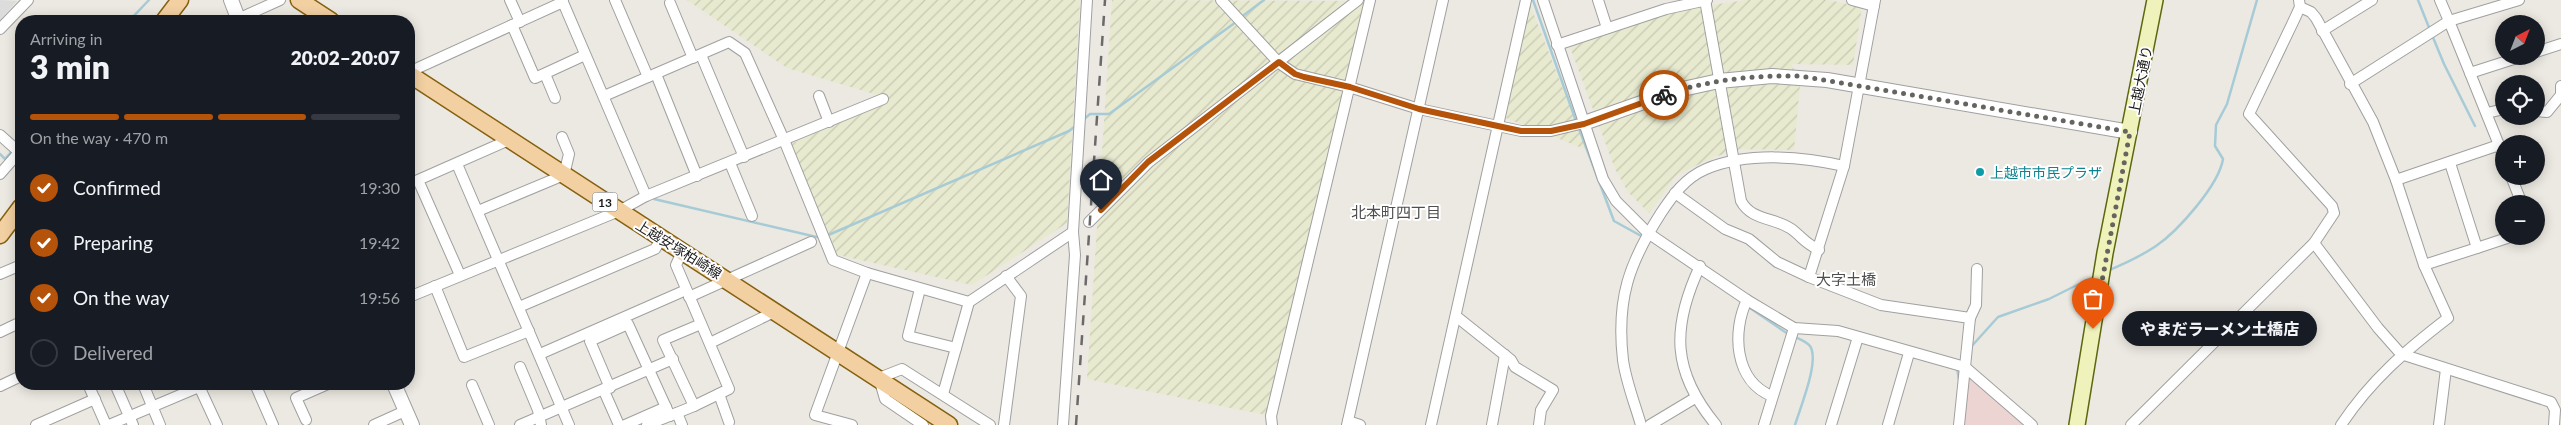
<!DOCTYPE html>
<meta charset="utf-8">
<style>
:root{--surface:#171b24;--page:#242831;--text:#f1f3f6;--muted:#9ea1a6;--line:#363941;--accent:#b45309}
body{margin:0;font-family:Lato,"Noto Sans JP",sans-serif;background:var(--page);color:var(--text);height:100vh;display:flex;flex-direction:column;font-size:19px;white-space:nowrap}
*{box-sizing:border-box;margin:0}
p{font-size:16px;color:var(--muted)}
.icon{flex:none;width:28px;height:28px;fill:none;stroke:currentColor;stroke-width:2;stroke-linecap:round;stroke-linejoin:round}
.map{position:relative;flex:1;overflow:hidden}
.drawer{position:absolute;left:15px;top:15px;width:400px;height:375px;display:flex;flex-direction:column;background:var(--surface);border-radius:20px;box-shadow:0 2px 12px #0003}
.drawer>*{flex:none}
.needle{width:32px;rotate:42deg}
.controls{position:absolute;left:2495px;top:15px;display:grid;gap:10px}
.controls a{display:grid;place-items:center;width:50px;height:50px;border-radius:50%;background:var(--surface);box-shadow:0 2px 12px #0003;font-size:25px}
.pin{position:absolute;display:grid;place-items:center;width:42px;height:42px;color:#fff;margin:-51px -21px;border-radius:50% 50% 50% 0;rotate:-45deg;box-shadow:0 0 5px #0007}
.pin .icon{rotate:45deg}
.courier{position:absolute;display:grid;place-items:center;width:50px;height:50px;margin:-25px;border:4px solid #b45309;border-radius:50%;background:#fff;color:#222;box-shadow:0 1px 6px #0007}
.bubble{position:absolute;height:35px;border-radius:18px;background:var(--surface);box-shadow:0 2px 12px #0003;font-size:16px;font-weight:800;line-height:35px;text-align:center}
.summary em{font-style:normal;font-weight:800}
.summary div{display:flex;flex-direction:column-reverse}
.summary{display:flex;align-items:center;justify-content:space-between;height:85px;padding:0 15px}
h1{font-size:32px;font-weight:800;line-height:38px}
.bar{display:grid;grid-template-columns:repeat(4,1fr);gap:8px 5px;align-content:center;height:60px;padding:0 15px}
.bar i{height:6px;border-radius:4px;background:var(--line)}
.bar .current{background:var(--accent)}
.bar p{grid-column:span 4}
ol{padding:0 15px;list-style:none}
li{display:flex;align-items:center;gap:15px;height:55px}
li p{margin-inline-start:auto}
li .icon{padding:5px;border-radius:50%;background:var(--accent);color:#fff;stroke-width:4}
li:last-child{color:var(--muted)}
li i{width:28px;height:28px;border:2px solid var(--line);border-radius:50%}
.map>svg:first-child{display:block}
.commercial{fill:#ecd4d3}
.farmland{fill:url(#farmland-furrows)}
.parking{fill:#dcdcdc}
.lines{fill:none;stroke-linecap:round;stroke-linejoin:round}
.stream{stroke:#a7cbd6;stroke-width:2.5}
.minor-casing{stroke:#a0a0a0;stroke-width:12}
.tertiary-casing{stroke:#a0a0a0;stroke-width:16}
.secondary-casing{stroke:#5c670f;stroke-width:18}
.primary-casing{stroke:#85600e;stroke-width:19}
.minor{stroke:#fff;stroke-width:10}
.tertiary{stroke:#fff;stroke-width:14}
.secondary{stroke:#eff2ba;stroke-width:15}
.primary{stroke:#f2d0a2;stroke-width:16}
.rail{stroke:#6a6a6a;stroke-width:2.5;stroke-dasharray:10 10;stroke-linecap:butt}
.done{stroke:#656461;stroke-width:5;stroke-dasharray:0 9}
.route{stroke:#b45309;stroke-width:6}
.culture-dot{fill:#0f9aa8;stroke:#fff;stroke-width:2}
.labels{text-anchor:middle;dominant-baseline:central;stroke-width:4;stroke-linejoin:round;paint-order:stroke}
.shield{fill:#fff;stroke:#606060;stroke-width:1}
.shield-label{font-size:12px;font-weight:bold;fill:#1c1c1c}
.street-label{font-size:14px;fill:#1c1c1c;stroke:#fff}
.culture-label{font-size:14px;fill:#0d838f;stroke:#fff;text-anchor:start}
.neighbourhood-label{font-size:15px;fill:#4f4f4f;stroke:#fff}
</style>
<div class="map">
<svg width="2561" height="425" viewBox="0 0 2561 425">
<defs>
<pattern id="farmland-furrows" width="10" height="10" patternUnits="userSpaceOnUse" patternTransform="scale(1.25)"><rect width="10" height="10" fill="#e7eacf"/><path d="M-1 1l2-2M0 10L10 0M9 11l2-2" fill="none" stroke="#c6c8b1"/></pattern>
</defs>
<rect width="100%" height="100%" fill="#ece9e2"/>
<path class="commercial" d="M1969,376L2025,425H1964Z"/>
<g class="farmland">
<path d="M687,0H1080L1067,223L972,285L838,255L791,144L879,105L874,94L787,68Z"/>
<path d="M1112,0L1364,1L1333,146L1266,415L1087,379Z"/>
<path d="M1747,0H1828L1862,7L1853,65L1792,64L1800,85L1794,150L1741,149L1714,157L1677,175L1649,213L1628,192L1615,169L1570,47L1675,10Z"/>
<path d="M1529,2L1587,150L1506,118Z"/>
</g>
<path class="parking" d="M0,0L17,1L0,20Z"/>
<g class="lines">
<g class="stream">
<path d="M1533,0L1576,121"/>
<path d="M2418,0L2430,30"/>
<path d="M1240,18L1264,0"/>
<path d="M129,21L149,0"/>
<path d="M2432,35L2444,64L2475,126"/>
<path d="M1083,120L1090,114H1109L1236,22"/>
<path d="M1578,126L1614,221L1643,237"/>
<path d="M17,146L21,141"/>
<path d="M0,154L5,159L13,150"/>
<path d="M654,199L821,238"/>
<path d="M826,236L1069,131L1077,125"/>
<path d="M2107,271C2124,264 2141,256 2156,246C2178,231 2219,185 2223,159L2215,146L2216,125L2227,104L2257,0"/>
<path d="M1747,306L1788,334"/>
<path d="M1793,336C1799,339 1806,341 1810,346C1820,361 1800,408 1795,425"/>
<path d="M1970,348L1998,317L2049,299L2095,276"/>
<path d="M1957,368L1959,380"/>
</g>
<g class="minor-casing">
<g id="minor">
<path d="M510,0L520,22"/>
<path d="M562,0L646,196"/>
<path d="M615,0L648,77"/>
<path d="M1221,0L1279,63L1295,74L1349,87L1419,109L1521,131H1551L1584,123"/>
<path d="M1543,0L1603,179L1616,201L1648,233L1747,300L1794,328L1838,331L1965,367L2032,425"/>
<path d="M1598,0L1607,28"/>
<path d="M1705,0L1741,201C1752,222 1778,217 1794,231C1806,241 1804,242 1819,250"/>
<path d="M1852,0L1874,6"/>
<path d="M1875,0L1844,166L1809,277L1881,305L1970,318L1959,425"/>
<path d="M2440,0L2449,21L2519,0"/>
<path d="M670,3L693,58"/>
<path d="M2300,7L2311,12L2316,18L2373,122L2396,180L2499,145L2504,158"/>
<path d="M238,19L280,0"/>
<path d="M512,25L535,78L585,55"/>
<path d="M0,29L28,0"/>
<path d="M2322,31L2372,0"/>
<path d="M1557,45L1666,9L1707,0"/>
<path d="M2536,52L2561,44"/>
<path d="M701,55L744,157"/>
<path d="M409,72L563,2"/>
<path d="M2470,73L2499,145"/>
<path d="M545,74L555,98"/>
<path d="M656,74L697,176"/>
<path d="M2350,84L2449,21L2470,73L2523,56"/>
<path d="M604,96L729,42L745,53L784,140L833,260L867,273L969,302"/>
<path d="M819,96L829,122"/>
<path d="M2536,111L2547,112L2561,95V86"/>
<path d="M2487,113L2504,109"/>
<path d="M0,135L19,152"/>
<path d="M730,163L752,216"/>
<path d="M2450,163L2477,248L2513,236"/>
<path d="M457,164L569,425"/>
<path d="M0,174L21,150"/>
<path d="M2511,176L2522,204"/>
<path d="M2396,180L2424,265L2477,248"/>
<path d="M1675,193L1725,229L1749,239L1777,262L1809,277"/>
<path d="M478,211L564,175L569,154L562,137"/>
<path d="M1089,222L1149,162L1358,0"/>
<path d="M2314,243L2378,328L2401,354L2551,402L2555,410L2554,425"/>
<path d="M1700,266C1671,328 1672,372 1716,425"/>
<path d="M0,274L21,265"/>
<path d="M460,275L418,180L511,139"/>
<path d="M435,286L464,357L529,331"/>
<path d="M920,289L908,336L956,348"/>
<path d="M409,297L619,211L646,196L883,99"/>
<path d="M689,297L811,242"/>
<path d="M1747,300C1732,331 1734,381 1772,396"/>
<path d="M519,307L655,249L662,238"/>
<path d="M1457,317L1511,360L1515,367L1553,390L1541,410L1539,425"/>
<path d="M1970,318L1976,305L1977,269"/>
<path d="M0,332L21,322"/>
<path d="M710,343L774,312"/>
<path d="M540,354L686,290"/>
<path d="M520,367L538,410L541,425"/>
<path d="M88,384L106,425"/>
<path d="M115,384L133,425"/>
<path d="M143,384L160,425"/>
<path d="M198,384L217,425"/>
<path d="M255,384L273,425"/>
<path d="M472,385L489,425"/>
<path d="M0,386L21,376"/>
<path d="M610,388L590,341L628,324L670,416"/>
<path d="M604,391L619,425"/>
<path d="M719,394L729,422"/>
<path d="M943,394L969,302L1073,232"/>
<path d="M694,406L663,340L701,324"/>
<path d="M677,413L682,425"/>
<path d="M306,420L296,398L328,384"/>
<path d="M1348,421L1360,425"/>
<path d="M36,425L95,399"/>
<path d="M109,425L206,384"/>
<path d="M374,425L405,411"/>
<path d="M520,425L673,359"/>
<path d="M625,425L666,407"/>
<path d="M647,425L694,406L729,389L676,265L682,252"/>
<path d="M852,425L815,415L867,273"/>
<path d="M923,425L885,399L879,378L902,369L990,425"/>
<path d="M1004,425L1021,296L1006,276"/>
<path d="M1063,425L1075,255L1073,232L1087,0"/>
<path d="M1272,425L1271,416L1370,0"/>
<path d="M1347,425L1443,0"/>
<path d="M1431,425L1526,0"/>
<path d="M1492,425L1505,355"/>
<path d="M1641,425C1635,404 1626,382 1623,360C1616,299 1629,263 1661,213C1673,195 1685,178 1706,169C1747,152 1801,156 1844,166"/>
<path d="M1650,425L1695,398"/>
<path d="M1764,425L1794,328"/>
<path d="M1831,425L1858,337"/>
<path d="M1888,425L1909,353"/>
<path d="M2131,425L2314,243L2334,213L2332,206L2249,114L2294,20L2300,7L2299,0"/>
<path d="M2341,425C2371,380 2405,351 2448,318L2424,265"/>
<path d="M2439,425L2446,369"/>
</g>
</g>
<g class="tertiary-casing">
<g id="tertiary">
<path d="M231,0L239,21"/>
<path d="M1584,123L1678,90L1719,81L1772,76L1827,80L2130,132"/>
<path d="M394,384L412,425"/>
</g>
</g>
<g class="secondary-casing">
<path id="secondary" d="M2077,425L2105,253L2155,0"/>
</g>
<g class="primary-casing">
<g id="primary">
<path d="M299,0L331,21"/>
<path d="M164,21L180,0"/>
<path d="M409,74L949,425"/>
<path d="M0,235L21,207"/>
</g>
</g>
<use href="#minor" class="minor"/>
<use href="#tertiary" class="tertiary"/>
<use href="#secondary" class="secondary"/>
<use href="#primary" class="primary"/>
<path class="rail" d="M1076,425L1105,0"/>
</g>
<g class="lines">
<path class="done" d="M1664,95C1708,80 1754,75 1800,76L2130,132L2093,329"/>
<path class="route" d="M1101,210L1148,162L1279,62L1295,74L1304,77L1350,87L1419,109L1521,131H1551L1584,124L1664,95"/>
</g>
<circle class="culture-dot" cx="1980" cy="172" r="5"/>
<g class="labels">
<rect class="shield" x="592.5" y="192.5" width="25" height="19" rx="4"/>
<g class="shield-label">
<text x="605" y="202">13</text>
</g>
<g class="street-label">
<text transform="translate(2140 80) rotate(-79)">上越大通り</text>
<text transform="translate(679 249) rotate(32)">上越安塚柏崎線</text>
</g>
<g class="culture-label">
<text x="1990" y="172">上越市市民プラザ</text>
</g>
<g class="neighbourhood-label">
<text x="1396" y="212">北本町四丁目</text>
<text x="1846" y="279">大字土橋</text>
</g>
</g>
</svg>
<div class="controls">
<a><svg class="needle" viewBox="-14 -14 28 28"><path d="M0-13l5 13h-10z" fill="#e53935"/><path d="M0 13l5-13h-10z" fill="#9ea1a6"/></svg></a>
<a><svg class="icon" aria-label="locate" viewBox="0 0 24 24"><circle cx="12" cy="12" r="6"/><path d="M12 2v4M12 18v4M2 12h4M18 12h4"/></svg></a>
<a>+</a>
<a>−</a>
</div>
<div class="pin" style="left:2093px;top:329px;background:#ea580c"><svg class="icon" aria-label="bag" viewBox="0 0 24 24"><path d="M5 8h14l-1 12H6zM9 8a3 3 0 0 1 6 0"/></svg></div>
<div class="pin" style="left:1101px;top:210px;background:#1f2937"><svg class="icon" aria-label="home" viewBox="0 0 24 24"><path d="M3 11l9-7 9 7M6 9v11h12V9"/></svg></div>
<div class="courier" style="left:1664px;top:95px"><svg class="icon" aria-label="bike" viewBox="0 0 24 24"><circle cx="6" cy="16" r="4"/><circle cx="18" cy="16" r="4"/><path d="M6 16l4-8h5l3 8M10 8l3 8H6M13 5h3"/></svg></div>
<div class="bubble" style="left:2122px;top:311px;width:195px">やまだラーメン土橋店</div>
<section class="drawer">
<div class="summary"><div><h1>3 min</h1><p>Arriving in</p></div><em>20:02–20:07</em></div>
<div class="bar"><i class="current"></i><i class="current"></i><i class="current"></i><i></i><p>On the way · 470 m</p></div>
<ol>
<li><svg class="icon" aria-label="check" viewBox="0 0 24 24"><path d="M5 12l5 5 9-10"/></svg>Confirmed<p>19:30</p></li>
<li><svg class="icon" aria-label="check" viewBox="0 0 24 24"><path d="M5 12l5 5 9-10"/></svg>Preparing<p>19:42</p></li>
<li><svg class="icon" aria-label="check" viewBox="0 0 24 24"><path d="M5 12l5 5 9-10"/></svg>On the way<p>19:56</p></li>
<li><i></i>Delivered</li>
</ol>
</section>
</div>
